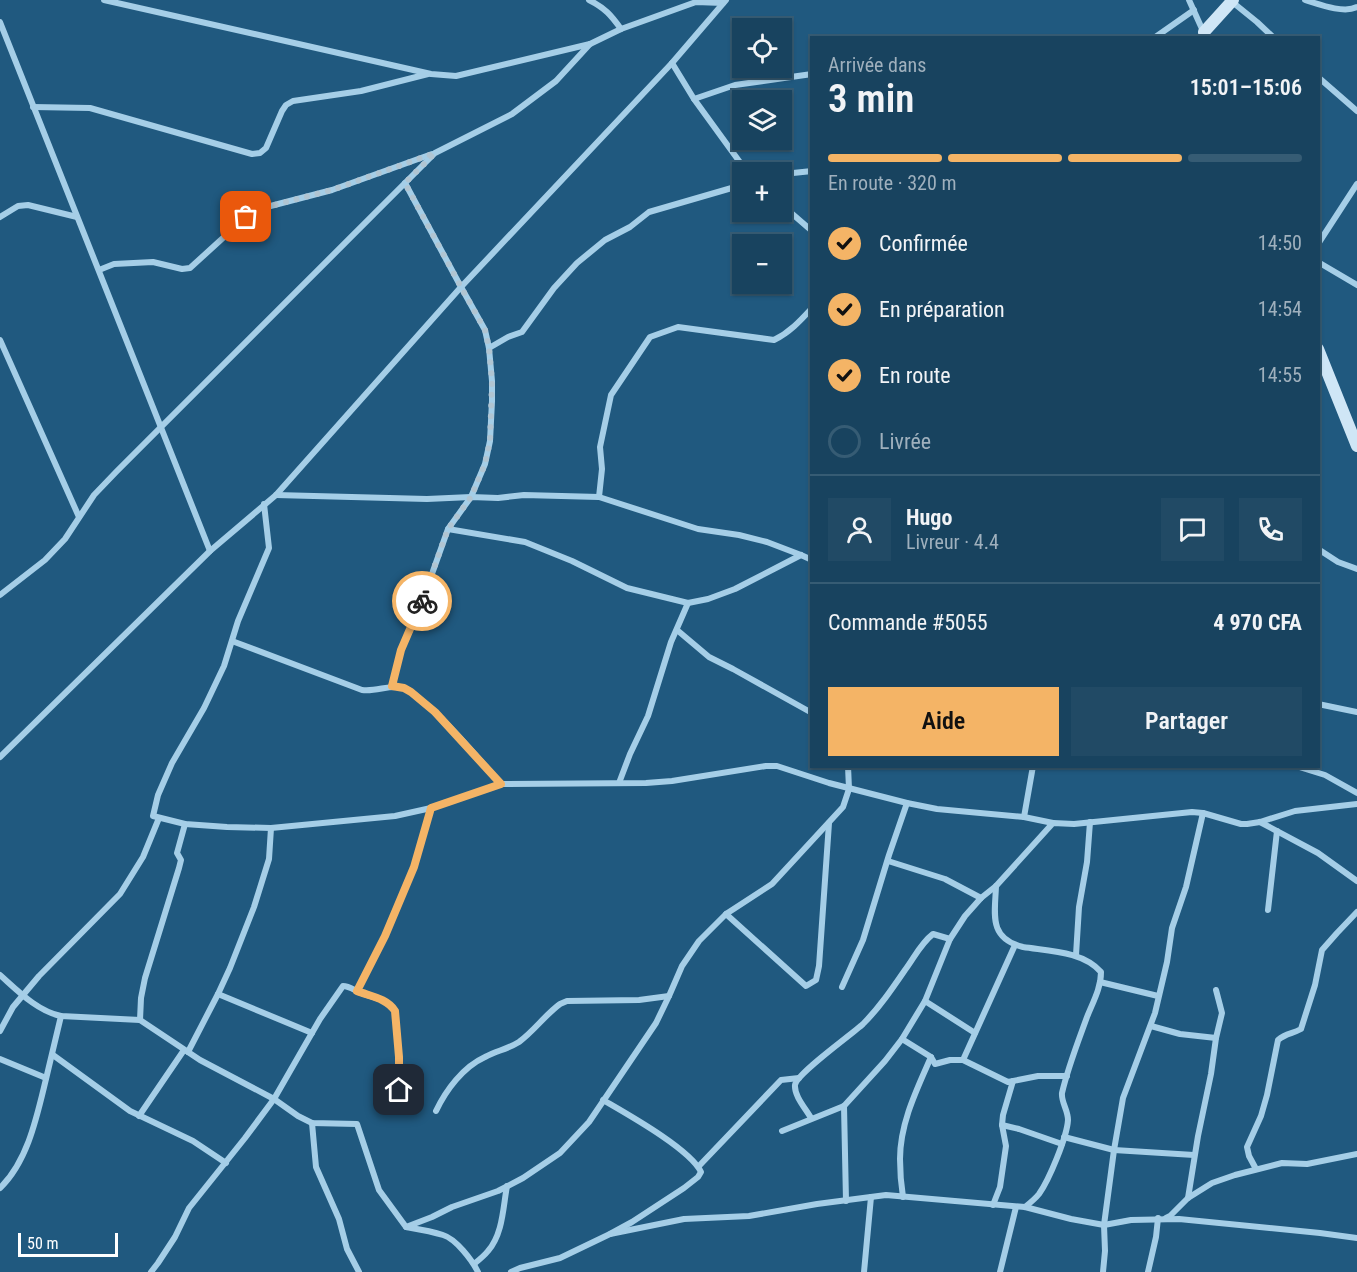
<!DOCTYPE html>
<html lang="fr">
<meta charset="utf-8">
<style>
:root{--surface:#18435f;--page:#214a65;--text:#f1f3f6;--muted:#9fb0bd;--line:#365c74;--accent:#f4b466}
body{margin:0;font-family:"Roboto Condensed",sans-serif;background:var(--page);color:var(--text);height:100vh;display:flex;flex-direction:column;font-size:22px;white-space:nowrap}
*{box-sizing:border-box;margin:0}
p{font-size:20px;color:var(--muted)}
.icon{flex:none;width:33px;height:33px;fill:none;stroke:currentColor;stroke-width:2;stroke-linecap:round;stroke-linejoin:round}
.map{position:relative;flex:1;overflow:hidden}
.details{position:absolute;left:810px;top:36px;width:510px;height:732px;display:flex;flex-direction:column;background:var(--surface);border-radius:0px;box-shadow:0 2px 4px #0004,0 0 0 2px var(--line)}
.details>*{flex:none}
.buttons{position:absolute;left:732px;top:18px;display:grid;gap:12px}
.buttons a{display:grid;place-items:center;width:60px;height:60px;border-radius:0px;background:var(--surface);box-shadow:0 2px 4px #0004,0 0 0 2px var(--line);font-size:30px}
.scale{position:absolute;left:18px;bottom:15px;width:100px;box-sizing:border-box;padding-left:6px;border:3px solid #fff;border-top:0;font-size:16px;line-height:21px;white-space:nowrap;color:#fff;-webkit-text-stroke:4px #20597f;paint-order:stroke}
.pin{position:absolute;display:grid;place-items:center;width:51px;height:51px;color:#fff;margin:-26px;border-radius:12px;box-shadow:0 3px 9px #0006}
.courier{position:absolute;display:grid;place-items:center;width:60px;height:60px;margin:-30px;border:4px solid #f4b466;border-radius:50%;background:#fff;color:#222;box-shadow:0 2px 8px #0007}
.headline em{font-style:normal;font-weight:600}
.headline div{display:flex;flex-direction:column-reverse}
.headline{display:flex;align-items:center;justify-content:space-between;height:102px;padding:0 18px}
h1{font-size:39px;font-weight:600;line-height:45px}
.bar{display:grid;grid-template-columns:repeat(4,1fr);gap:9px 6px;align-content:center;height:72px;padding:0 18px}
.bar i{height:8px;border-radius:4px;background:var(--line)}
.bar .active{background:var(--accent)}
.bar p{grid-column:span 4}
.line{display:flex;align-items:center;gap:15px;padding:0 18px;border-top:2px solid var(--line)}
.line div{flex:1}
.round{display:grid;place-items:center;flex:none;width:63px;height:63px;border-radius:0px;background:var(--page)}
ol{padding:0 18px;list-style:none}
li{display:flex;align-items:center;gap:18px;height:66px}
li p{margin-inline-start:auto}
li .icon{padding:6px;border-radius:50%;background:var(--accent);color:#111;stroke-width:4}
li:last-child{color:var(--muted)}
li i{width:33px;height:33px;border:3px solid var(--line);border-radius:50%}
.action{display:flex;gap:12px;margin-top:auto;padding:12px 18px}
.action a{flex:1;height:69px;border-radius:0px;background:var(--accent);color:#111;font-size:24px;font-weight:600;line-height:69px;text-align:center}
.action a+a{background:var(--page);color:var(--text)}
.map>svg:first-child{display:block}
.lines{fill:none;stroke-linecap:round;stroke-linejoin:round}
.street{stroke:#a5cee7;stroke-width:6}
.secondary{stroke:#cfe6f6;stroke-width:12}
.done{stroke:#b1c5d2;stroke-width:6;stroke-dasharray:0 10.8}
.route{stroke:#f4b466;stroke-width:8}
</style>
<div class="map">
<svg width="1357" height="1272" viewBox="0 0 1357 1272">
<rect width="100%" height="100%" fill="#20597f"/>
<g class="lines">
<g class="street">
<path d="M104,0L431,74L456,76L590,44"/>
<path d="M589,0C605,8 611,15 621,29"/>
<path d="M1189,0L1203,31"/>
<path d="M1305,0C1318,4 1344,14 1357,7"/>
<path d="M1231,1L1257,22L1274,38"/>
<path d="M0,22L210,551"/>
<path d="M1154,38L1194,10"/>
<path d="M672,63L694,99L747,172"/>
<path d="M1318,77L1357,111"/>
<path d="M694,99L735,85L812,74"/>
<path d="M33,107L90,108L252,154L260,153L266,148L282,111L286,105L293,101L361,91L428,74"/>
<path d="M782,176L793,173L812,171"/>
<path d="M782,205L812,231"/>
<path d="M0,217L18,206L28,205L77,217"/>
<path d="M1318,244L1357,184"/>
<path d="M1318,262L1357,285"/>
<path d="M99,270L114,264L153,262L182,269L190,268L246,217L259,209L332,190L432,154"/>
<path d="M0,340L79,517"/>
<path d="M489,348L508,337L522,332L554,288L577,263L605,240L630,227L649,212L742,185"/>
<path d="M276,495L427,499L471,497L498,498L524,495L599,497L698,529L739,535L767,542L801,555L812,560"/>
<path d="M599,497L602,469L600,447L611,395L650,337L678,327L774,340C790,332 800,321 812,308"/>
<path d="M264,504L269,548L238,621L224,666L204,708L172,763L158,795L153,816L185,824L227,827L271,828L395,816L431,808L501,784L646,783L672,781L766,766H777L829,783L907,803L937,809L1024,817L1053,823"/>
<path d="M448,529L525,542L572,561L627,588L688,603L708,599L735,589L801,555"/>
<path d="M1318,549L1338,562L1357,569"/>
<path d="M0,595L45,560L65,539L94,495L117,471L435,153L512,114L556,81L590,44L621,29L696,2L723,3"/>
<path d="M677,630L709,657L733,669L812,713"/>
<path d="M232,641L362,690C377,692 390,684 404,688C411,690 417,697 423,702C452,726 476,756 501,784"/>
<path d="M392,686L401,650L418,613L448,529L471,497L485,464L490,441L492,401V381L489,348L485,330L461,287L405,183"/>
<path d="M1318,704L1357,712"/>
<path d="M0,757L210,551L276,495L461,287L672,63L726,0"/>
<path d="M1296,766L1325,775L1357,793"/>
<path d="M619,783L630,754L648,716L671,642L688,603"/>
<path d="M1024,817L1033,766"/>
<path d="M1260,822L1318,853L1357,881"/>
<path d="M888,861L945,879L981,898"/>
<path d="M996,886C995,914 988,938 1023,947C1048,951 1083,951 1101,972C1101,988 1093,1002 1087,1017C1078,1042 1068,1067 1062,1093C1061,1102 1068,1110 1068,1120C1067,1137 1049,1180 1039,1194C1035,1199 1030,1203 1025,1207"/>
<path d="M1268,910L1277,831"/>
<path d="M726,914L806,986L816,980L819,966L829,823"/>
<path d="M1076,955L1079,907L1087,862L1090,822"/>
<path d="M0,975C18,991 37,1011 61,1016L140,1020L200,1060L274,1099L298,1116L312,1123L357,1124L379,1190L406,1227C418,1229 431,1231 443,1235C456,1239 472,1260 478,1272"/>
<path d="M1100,982L1158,996"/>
<path d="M842,987L863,940L889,855L907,803"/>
<path d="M357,991L385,936L414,867L431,808"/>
<path d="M218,994L312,1033"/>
<path d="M925,1001L975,1033"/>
<path d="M140,1020L141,998L145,978L179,868L181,860L177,853L185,824"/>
<path d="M1151,1026L1180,1034L1216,1038"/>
<path d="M0,1031L13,1007L39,976L120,894L143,857L159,818"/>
<path d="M902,1039L931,1057L935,1064L950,1060H963L1008,1082L1038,1076H1067"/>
<path d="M188,1052L218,994L230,968L254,907L269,859L271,828"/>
<path d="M53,1055L130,1111L193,1141L226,1163"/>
<path d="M0,1059L46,1078"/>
<path d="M963,1060L1015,945"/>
<path d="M844,1106L846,1201"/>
<path d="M436,1111C446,1090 463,1067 485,1057C496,1051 508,1049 519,1042C534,1031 545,1015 560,1004L567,1001L639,1000L669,996"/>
<path d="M139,1116L184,1050"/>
<path d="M811,1118C806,1109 794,1096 795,1085C796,1074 851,1035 863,1024C879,1008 892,989 905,970C914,958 921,943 933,934L950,939"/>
<path d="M312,1123L316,1167L339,1219L347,1249L359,1272"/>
<path d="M1002,1125L1019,1129L1062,1144"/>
<path d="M782,1131L844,1106L885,1061L902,1039L925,1001L950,939L965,916L981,898L996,886L1053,823L1074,824L1192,812L1203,813L1241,824H1247L1260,822L1295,811L1357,804"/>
<path d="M1064,1137L1114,1150L1194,1155"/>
<path d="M699,1166L781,1080L799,1078"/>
<path d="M1256,1169L1249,1156L1247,1147L1261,1116L1267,1095L1278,1040C1286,1033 1292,1034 1301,1029L1315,985L1322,950L1337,933L1357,912"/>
<path d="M0,1188C28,1161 37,1116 46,1079C51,1058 56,1037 61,1016"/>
<path d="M903,1197C901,1184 900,1172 900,1159C900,1123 917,1089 931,1057"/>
<path d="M1188,1198L1198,1136L1211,1074L1216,1038L1222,1013L1216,990"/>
<path d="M993,1205L1000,1187L1006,1146L1002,1125L1003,1115L1013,1081"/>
<path d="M1166,1218L1170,1216L1188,1198L1212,1183L1235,1175L1282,1163L1307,1164L1357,1154"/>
<path d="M406,1227L432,1217L452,1207L498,1191L523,1178L560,1153L589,1122L656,1023L669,996L682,966L699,941L726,914L772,884L843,807L849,789L848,766"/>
<path d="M610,1234L684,1219L749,1216L817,1204L886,1195L1025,1207L1071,1219L1104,1225L1131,1220L1179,1219L1320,1233L1357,1238"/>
<path d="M474,1264C479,1260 484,1256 488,1251C503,1234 503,1207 507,1186"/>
<path d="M151,1272L158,1263L175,1237L189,1208L245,1138L274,1099L320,1019L343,986C349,986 354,990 361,993C373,998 388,999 395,1011L399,1057L400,1107"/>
<path d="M511,1272L520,1268L560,1258L610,1234L632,1222L684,1188L698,1177L701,1172C690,1149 627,1114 603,1100"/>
<path d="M864,1272L871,1197"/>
<path d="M1000,1272L1016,1207"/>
<path d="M1103,1272L1105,1251L1104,1225L1114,1150L1123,1098L1155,1013L1167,962L1172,928L1186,887L1203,813"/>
<path d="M1148,1272L1156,1237L1158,1218"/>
</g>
<g class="secondary">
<path d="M1205,38L1204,32L1233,0"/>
<path d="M1318,349L1357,446"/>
</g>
</g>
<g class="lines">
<path class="done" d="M246,217L259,209L332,190L435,153L405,183L461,287L485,330L489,348L492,381L490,441L485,464L471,497L448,529L422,601"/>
<path class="route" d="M399,1090V1057L395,1011C387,998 369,996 357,991L385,936L414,867L431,808L501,784L435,712L411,692L404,688L392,686L401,650L422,601"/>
</g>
</svg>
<div class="buttons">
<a><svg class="icon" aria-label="locate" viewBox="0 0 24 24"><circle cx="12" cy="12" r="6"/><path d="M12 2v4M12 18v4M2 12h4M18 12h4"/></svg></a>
<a><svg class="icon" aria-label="layers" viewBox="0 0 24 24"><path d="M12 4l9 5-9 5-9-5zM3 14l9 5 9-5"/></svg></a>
<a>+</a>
<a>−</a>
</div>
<div class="scale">50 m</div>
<div class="pin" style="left:246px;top:217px;background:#ea580c"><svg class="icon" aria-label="bag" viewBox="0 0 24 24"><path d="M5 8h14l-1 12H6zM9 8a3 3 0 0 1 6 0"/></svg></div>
<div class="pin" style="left:399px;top:1090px;background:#1f2937"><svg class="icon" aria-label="home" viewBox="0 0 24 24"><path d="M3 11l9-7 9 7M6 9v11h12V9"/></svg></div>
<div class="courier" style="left:422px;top:601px"><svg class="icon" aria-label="bike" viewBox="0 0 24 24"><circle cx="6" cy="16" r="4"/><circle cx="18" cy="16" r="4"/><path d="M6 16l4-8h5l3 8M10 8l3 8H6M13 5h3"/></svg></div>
<section class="details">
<div class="headline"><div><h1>3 min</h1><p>Arrivée dans</p></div><em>15:01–15:06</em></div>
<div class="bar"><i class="active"></i><i class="active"></i><i class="active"></i><i></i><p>En route · 320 m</p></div>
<ol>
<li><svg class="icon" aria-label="check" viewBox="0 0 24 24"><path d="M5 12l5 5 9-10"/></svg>Confirmée<p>14:50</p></li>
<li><svg class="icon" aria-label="check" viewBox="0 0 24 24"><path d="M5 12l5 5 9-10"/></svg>En préparation<p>14:54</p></li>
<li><svg class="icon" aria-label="check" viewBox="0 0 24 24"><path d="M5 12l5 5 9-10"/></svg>En route<p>14:55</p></li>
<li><i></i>Livrée</li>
</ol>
<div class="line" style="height:108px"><a class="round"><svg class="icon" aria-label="person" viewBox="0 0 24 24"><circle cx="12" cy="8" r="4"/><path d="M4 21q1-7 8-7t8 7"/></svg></a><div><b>Hugo</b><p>Livreur · 4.4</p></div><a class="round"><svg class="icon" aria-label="chat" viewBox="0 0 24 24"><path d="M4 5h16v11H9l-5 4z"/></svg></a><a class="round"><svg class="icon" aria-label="phone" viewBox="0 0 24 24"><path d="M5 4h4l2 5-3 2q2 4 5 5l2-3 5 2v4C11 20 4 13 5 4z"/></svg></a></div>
<div class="line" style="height:78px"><div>Commande #5055</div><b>4 970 CFA</b></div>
<div class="action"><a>Aide</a><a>Partager</a></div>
</section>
</div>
